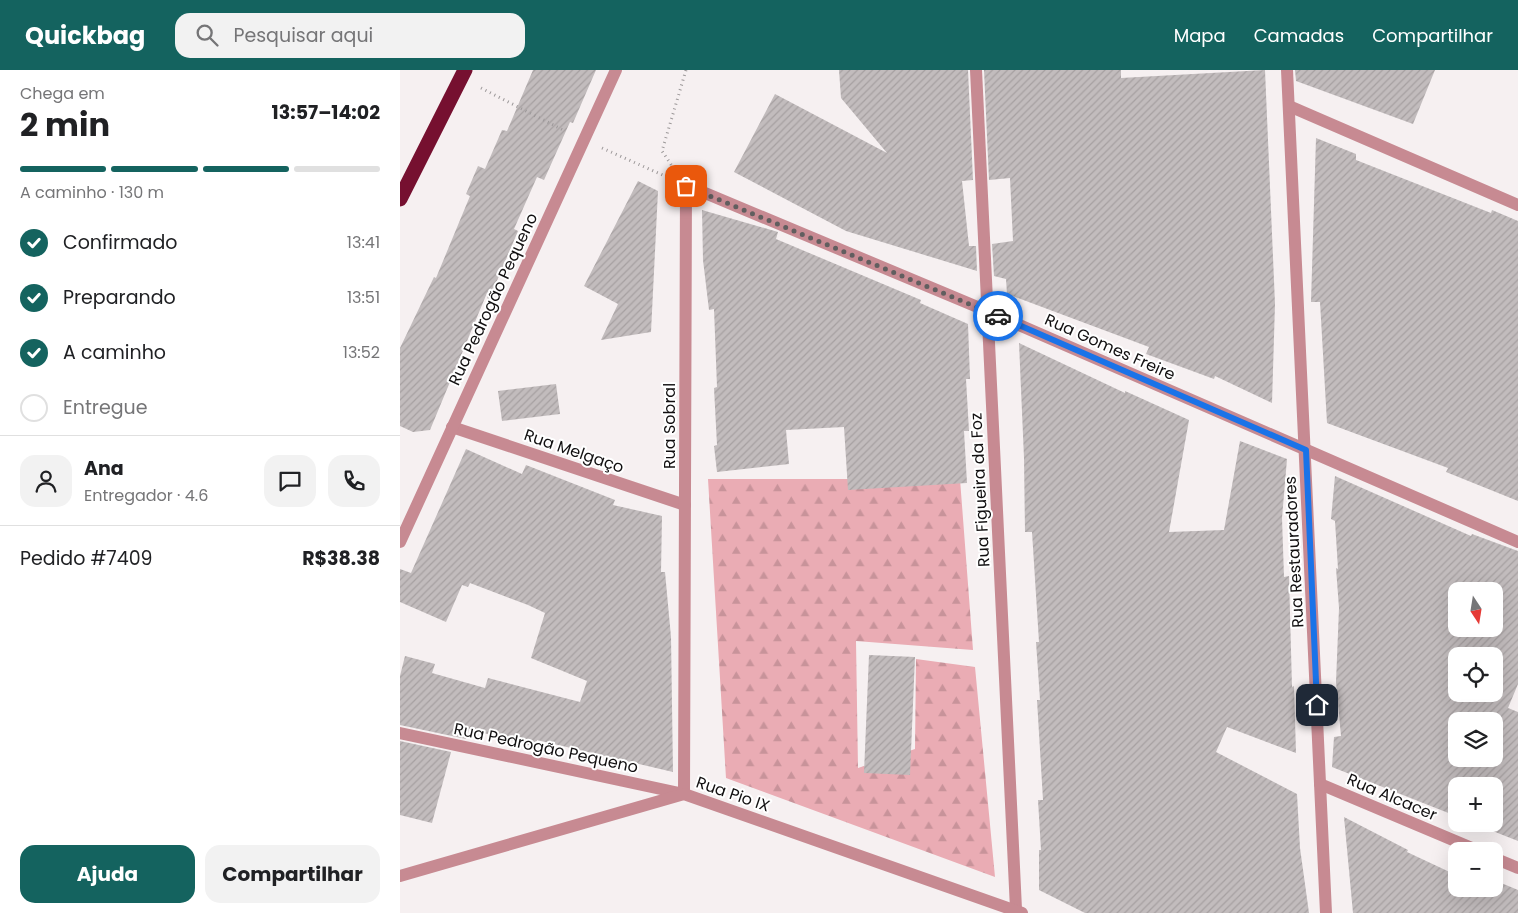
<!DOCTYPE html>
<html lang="pt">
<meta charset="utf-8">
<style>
:root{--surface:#fff;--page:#f2f2f2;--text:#202124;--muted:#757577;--line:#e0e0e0;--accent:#14635f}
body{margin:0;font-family:Poppins,sans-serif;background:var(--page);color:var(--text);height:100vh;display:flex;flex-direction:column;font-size:19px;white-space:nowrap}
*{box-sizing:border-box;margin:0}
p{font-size:16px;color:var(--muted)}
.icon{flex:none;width:28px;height:28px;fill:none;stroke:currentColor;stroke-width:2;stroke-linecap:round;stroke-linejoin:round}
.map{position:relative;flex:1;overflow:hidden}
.sheet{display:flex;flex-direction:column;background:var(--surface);width:400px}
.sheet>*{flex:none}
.needle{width:32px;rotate:168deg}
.tools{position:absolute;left:1048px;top:512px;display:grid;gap:10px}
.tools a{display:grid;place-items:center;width:55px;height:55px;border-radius:10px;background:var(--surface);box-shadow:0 5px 20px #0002;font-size:25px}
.pin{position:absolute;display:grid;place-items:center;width:42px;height:42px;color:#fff;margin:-21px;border-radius:10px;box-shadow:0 2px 8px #0006}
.courier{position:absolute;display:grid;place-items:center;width:50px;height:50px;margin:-25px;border:4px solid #1a73e8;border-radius:50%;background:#fff;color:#222;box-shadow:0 1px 6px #0007}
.head em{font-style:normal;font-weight:700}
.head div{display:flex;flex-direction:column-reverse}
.head{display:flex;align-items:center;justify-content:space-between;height:85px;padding:0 20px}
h1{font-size:32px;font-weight:700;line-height:38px}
.bar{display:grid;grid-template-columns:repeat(4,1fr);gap:8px 5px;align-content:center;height:60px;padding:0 20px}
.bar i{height:6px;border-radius:4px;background:var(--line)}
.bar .current{background:var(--accent)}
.bar p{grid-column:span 4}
.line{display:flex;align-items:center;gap:12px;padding:0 20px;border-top:1px solid var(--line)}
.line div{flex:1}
.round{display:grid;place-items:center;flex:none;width:52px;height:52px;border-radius:15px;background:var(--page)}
ol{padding:0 20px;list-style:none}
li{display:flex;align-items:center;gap:15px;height:55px}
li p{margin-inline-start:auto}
li .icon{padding:5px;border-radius:50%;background:var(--accent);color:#fff;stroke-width:4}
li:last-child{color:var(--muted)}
li i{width:28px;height:28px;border:2px solid var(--line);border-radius:50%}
.primary-button{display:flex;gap:10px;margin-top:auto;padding:10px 20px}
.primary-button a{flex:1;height:58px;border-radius:15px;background:var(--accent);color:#fff;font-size:20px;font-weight:700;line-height:58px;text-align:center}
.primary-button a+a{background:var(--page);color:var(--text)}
header{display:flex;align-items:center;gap:30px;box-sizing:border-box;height:70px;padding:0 25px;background:var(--accent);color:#fff}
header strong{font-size:24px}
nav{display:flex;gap:28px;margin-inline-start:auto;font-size:18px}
.search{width:350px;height:45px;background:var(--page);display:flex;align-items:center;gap:12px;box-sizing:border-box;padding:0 18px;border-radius:15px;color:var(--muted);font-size:19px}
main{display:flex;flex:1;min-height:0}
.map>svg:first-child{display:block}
.forest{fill:url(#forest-firs)}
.building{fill:url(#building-hatch);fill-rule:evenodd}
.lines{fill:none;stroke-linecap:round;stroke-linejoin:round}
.path{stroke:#9c9899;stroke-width:3;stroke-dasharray:1 4;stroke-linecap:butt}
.minor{stroke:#c78a92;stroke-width:12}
.highway{stroke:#761030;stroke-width:15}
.done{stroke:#615e5f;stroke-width:5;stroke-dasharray:0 9}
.route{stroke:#1a73e8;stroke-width:6}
.labels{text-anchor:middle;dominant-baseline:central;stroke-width:4;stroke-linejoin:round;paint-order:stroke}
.street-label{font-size:16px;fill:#110f10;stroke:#fff}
</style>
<header>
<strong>Quickbag</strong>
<div class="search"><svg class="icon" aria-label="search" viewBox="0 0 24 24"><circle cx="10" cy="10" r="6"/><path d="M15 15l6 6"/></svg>Pesquisar aqui</div>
<nav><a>Mapa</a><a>Camadas</a><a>Compartilhar</a></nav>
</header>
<main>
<section class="sheet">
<div class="head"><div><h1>2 min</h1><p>Chega em</p></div><em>13:57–14:02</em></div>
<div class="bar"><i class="current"></i><i class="current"></i><i class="current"></i><i></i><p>A caminho · 130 m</p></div>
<ol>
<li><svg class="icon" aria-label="check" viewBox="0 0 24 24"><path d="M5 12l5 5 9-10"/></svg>Confirmado<p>13:41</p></li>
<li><svg class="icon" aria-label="check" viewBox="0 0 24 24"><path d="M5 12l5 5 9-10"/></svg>Preparando<p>13:51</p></li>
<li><svg class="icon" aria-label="check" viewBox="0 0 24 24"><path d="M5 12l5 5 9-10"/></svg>A caminho<p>13:52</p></li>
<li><i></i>Entregue</li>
</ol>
<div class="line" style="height:90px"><a class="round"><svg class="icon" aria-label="person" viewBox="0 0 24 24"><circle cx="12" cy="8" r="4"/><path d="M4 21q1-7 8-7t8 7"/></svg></a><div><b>Ana</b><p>Entregador · 4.6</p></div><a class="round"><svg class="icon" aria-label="chat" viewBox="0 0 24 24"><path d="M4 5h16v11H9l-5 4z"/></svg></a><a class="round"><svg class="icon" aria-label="phone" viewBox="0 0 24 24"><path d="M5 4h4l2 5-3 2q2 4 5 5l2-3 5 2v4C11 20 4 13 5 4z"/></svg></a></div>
<div class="line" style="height:65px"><div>Pedido #7409</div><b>R$38.38</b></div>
<div class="primary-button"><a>Ajuda</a><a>Compartilhar</a></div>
</section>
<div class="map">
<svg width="1118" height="843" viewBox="0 0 1118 843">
<defs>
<pattern id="forest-firs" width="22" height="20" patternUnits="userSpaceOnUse" patternTransform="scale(1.25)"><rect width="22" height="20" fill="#eaacb4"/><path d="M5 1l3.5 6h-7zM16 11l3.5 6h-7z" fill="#c8939a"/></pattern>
<pattern id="building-hatch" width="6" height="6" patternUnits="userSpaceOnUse" patternTransform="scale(1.25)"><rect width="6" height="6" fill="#c2bcbd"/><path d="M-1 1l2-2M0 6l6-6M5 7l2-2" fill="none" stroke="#a6a0a1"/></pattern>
</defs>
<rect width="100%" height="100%" fill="#f6f0f1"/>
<path class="forest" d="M308,409H560L573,580L456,571L458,698L515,679L516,589L575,597L595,807L326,708Z"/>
<g class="building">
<path d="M133,0H196L173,53L170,52L144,110L137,107L114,159L118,161L88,232L87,223L30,360L13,362L0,356V278L34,207L36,208L70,126L66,124L78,96L85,99L102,60L107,61Z"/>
<path d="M439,0H568L573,110L562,111L569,176H576L577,201L446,161L334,102L375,24L487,83L441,28Z"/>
<path d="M584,0H721V8L865,0L875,234L872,333L815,306L814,309L746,284L749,277L607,224L606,209L594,206L592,174L613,171L610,108L589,110Z"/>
<path d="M895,0H1035L1013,54L896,11Z"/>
<path d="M916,68L956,84V90L1091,143L1092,140L1118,151V431L1046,402L1048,398L927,353L920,232H911Z"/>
<path d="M238,111L258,121L251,262L201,270L218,234L184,216Z"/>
<path d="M302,140L378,162L376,169L521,230L520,233L568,254L570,309H566L569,361H564L567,413L448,420L444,357L386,360L389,394L317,402L314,376L317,375L314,318L317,317L314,239L309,240L303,190Z"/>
<path d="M619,273L725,323V321L789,350L769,462L824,460L840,371L887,389L882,448L884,507L889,506L892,617L894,616L896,683L827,657L816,682L897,724L900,778L909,843H685L639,820V780H641L638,730H643L637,630H640L636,572H639L632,462H625L624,388Z"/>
<path d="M156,314L160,344L102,351L98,321Z"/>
<path d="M66,379L122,404L126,395L215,430L213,435L262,446L261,502H265L271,567L273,702L137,670L136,677L69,659L66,669L0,655V606L5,586L35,594L32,603L85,618L88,608L180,632L187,611L131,588L145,543L128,535L70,513L68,517L62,515L46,552L0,532V499L11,503Z"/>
<path d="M935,406L1071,466L1072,464L1118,481V614L1108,638L1118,642V771L1075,754H1094V716H1056V746L932,697L934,667L941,666L936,612L939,538L936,498L938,499L935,451L931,449ZM1056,521H1094V559H1056ZM1056,586H1094V624H1056ZM1056,651H1094V689H1056Z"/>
<path d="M469,585L515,587L510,705L464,703Z"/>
<path d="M0,671L51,682L32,753L0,745Z"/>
<path d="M944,747L1008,780L1007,782L1056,805V819H1086L1094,822V810L1118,820V843H953Z"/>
</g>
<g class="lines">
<g class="path">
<path d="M81,18L165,61"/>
<path d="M202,78L267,107"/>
<path d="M274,99L262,81L286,0"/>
</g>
<g class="minor">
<path d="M576,0L616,839"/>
<path d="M887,0L926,843"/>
<path d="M889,36L1118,135"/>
<path d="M52,357L285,435"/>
<path d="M0,472L216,0"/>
<path d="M0,663L284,724L286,115L587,241L1118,472"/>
<path d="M920,714L1079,781"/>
<path d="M1094,788L1118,798"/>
<path d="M0,806L284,724L622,843"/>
</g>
<path class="highway" d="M0,129L65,0"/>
</g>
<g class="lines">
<path class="done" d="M286,116L598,246"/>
<path class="route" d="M598,246L906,380L917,635"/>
</g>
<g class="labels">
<g class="street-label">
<text transform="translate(93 229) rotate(-65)">Rua Pedrogão Pequeno</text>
<text transform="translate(710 277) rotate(24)">Rua Gomes Freire</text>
<text transform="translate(269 356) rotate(-90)">Rua Sobral</text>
<text transform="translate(174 381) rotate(19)">Rua Melgaço</text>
<text transform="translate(580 420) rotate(-93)">Rua Figueira da Foz</text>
<text transform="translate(894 482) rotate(-93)">Rua Restauradores</text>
<text transform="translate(146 678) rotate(12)">Rua Pedrogão Pequeno</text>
<text transform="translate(333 724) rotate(19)">Rua Pio IX</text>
<text transform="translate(992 727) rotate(23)">Rua Alcacer</text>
</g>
</g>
</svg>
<div class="tools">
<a><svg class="needle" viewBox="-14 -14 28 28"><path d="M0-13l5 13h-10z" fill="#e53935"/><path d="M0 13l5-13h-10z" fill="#757577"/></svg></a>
<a><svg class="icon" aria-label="locate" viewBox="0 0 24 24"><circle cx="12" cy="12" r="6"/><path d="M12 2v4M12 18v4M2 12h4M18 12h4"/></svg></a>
<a><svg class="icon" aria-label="layers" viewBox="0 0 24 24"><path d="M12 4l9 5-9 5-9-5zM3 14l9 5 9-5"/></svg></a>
<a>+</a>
<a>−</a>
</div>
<div class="pin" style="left:286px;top:116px;background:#ea580c"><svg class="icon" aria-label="bag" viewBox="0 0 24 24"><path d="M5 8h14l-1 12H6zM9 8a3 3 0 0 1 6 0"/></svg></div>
<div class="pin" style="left:917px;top:635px;background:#1f2937"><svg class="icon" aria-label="home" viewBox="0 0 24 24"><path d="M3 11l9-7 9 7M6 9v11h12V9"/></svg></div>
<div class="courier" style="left:598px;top:246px"><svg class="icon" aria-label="car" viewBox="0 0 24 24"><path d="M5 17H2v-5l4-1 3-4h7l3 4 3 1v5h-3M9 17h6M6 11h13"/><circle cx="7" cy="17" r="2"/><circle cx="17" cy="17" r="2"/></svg></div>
</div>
</main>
